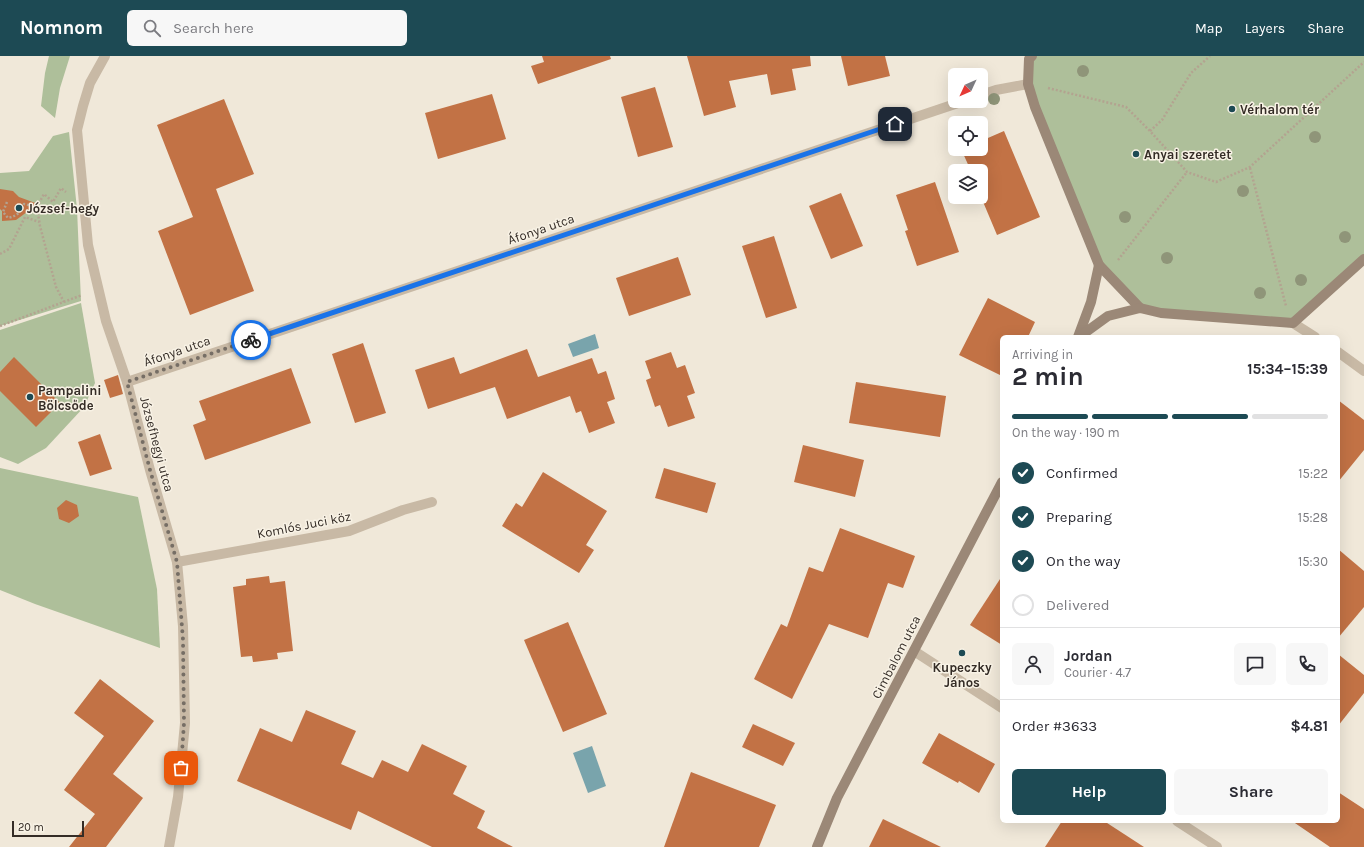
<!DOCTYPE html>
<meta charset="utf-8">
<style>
:root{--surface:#fff;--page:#f7f7f7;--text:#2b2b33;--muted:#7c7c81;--line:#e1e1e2;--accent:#1d4a54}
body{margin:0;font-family:Karla,sans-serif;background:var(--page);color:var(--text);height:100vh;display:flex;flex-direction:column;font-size:15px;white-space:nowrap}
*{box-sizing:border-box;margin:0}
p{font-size:13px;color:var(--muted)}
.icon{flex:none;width:22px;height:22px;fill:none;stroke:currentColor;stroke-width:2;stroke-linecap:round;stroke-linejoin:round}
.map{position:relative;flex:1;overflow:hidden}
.panel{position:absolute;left:1000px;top:279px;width:340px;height:488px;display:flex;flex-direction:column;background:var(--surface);border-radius:6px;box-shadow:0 4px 16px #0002}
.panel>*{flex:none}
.needle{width:26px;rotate:226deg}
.fabs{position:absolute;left:948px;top:12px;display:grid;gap:8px}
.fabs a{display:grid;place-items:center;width:40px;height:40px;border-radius:6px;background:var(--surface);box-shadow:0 4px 16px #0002;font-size:20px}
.scale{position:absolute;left:12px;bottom:10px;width:72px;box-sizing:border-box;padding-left:4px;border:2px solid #342c26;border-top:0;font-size:11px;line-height:14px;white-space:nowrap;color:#342c26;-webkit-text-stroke:3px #f8f2e5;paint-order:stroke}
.pin{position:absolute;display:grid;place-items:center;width:34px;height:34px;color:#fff;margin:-17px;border-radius:8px;box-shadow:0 2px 6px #0006}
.courier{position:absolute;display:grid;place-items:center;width:40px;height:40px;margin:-20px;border:3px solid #1a73e8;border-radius:50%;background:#fff;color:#222;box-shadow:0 1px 5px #0007}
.headline em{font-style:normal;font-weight:700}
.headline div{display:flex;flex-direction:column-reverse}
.headline{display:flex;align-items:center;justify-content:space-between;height:68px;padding:0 12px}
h1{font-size:26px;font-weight:700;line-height:30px}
.bar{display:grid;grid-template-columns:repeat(4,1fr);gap:6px 4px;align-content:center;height:48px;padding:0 12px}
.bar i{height:5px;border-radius:3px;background:var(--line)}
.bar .selected{background:var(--accent)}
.bar p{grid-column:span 4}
.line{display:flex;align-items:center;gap:10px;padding:0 12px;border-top:1px solid var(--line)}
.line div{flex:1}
.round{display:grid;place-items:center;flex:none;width:42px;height:42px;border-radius:6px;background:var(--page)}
ol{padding:0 12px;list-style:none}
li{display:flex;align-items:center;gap:12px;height:44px}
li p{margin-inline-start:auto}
li .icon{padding:4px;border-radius:50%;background:var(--accent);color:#fff;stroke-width:4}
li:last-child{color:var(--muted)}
li i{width:22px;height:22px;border:2px solid var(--line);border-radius:50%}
.button{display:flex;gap:8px;margin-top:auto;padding:8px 12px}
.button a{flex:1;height:46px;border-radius:6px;background:var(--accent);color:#fff;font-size:16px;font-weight:700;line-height:46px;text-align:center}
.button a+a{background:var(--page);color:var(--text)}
header{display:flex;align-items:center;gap:24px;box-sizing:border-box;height:56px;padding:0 20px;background:var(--accent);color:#fff}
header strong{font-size:19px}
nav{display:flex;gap:22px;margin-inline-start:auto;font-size:14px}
.search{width:280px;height:36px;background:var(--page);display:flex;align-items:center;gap:10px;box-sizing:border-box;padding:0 14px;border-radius:6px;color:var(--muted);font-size:15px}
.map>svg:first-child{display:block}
.green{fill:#aebf9a}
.water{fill:#79a4ac}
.building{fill:#c27245}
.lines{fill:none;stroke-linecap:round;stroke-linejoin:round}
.path{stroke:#b3a390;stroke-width:2.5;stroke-dasharray:2 2;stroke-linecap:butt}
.street{stroke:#c8b9a5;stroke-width:10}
.secondary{stroke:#9b8877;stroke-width:10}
.tree{fill:#8f9579}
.done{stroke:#766e65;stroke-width:4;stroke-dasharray:0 7.2}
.route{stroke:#1a73e8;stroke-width:5}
.poi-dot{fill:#1d4a54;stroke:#f8f2e5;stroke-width:1.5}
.labels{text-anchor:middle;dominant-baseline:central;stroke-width:3;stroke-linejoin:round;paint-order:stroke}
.poi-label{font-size:13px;font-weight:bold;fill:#342c26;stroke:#f8f2e5;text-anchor:start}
.street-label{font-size:13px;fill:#342c26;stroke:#f8f2e5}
</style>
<header>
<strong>Nomnom</strong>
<div class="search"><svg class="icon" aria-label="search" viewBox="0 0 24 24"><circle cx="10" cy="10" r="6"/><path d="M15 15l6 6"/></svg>Search here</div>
<nav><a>Map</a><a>Layers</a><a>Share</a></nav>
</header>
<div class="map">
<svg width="1364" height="791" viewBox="0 0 1364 791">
<rect width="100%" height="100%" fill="#f0e8d9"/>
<g class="green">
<path d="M49,0H70L60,32L55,62L41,50L45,17Z"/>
<path d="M1032,0H1364V203L1293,267L1140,252L1099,209L1035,51L1029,3Z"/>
<path d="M69,76L77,153L81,245L0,270V117L29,115L53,80Z"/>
<path d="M81,247L95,327L84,351L46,392L18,408L0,401V274Z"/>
<path d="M0,412L138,441L157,533L160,592L35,548L0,534Z"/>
</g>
<g class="water">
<path d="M595,278L599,292L573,301L568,288Z"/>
<path d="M592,690L606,730L588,737L573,697Z"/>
</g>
<g class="building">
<path d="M542,0H610L611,3L538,28L531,10L544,6Z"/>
<path d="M687,0H810L811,10L792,13L796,34L771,39L767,18L729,25L736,51L704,60Z"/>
<path d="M841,0H885L890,20L848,30Z"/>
<path d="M655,31L673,91L638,101L621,41Z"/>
<path d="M492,38L506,83L438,103L425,57Z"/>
<path d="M224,43L254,118L216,133L254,235L190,259L158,175L193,161L157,69Z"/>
<path d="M1004,75L1040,161L997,179L981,141V115H971L961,93H981V85Z"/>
<path d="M935,126L959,196L917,210L905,175L908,174L896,139Z"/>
<path d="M0,133L13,135L19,141L38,148L16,164L2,165V155L0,153Z"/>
<path d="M841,137L863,190L831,203L809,150Z"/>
<path d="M774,180L797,252L766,262L742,190Z"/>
<path d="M678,201L691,239L629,260L616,222Z"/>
<path d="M988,242L1035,266L1028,281H1002V320L959,299Z"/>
<path d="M363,287L386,357L355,367L332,298Z"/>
<path d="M527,293L538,321L592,302L598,318L606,315L615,343L607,346L615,367L589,377L581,355L576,357L570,340L507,363L495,331L428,353L415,314L454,301L460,318Z"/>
<path d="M671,296L677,312L685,309L695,337L687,340L695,362L668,371L660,349L655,351L646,324L651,322L645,305Z"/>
<path d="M14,301L60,347L36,371L0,335V316Z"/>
<path d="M291,312L311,367L205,404L193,369L206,364L199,345Z"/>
<path d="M118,319L123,338L110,342L104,324Z"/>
<path d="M856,326L946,340L940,381L849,367Z"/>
<path d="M1338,344L1364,364V394L1338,426Z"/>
<path d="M100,378L112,413L90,420L78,386Z"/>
<path d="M803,389L864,404L855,441L794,426Z"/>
<path d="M664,412L716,427L707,457L655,442Z"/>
<path d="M543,416L607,455L586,489L594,494L579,517L502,470L516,447L522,451Z"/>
<path d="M66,444L77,449L79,460L69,467L59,463L57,452Z"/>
<path d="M840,472L915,500L903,532L888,527L868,582L829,568L792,643L754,623L781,568L787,571L809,511L823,516Z"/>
<path d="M1338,493L1364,515V551L1338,582Z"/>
<path d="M269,520L270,527L285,525L293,595L277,597L278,603L253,606L252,600L241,601L233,531L246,529V523Z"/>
<path d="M1002,520V589L970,569Z"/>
<path d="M568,566L607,658L563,676L524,584Z"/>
<path d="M1338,598L1364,619V637L1338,670Z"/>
<path d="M100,623L154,665L113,718L143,742L106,791H69L95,758L64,734L104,680L74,657Z"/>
<path d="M306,654L356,675L341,708L373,722L382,704L408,716L422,688L467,710L453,738L485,755L477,772L513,791H432L358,755L351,774L237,725L260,672L292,686Z"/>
<path d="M753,668L795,687L783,710L742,691Z"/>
<path d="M939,677L995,708L979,737L959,725L958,727L922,707Z"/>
<path d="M691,716L776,749L759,791H664Z"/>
<path d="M1338,736L1364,753V791H1330L1292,765H1338Z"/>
<path d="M883,763L941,791H869Z"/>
<path d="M1062,765H1104L1144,791H1045Z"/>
</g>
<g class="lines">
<g class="path">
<path d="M1048,32L1126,51L1150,75L1187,116L1216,126L1250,111L1364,6"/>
<path d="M1150,75L1162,64L1191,17L1210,0"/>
<path d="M1250,112L1286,250"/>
<path d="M7,146L3,156L8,162C17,160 21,156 24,148L37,151L40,170L56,231L64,246"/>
<path d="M37,151L44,138L53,146L61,132L66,136"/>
<path d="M0,198L9,193L25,161L39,166"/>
<path d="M1118,204L1187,116"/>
<path d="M0,270L82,239"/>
</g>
<g class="street">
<path d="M105,0L90,27L83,50L77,74L88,189L106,265L127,326L150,414L177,506L183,570L185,667L178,741L169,791"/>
<path d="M981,39L996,34L1028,28"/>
<path d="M1293,267L1315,281"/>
<path d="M1338,296L1364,315"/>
<path d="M127,326L964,45"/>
<path d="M177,506L349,475L403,454L432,446"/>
<path d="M914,595L1002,652"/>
<path d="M1177,765L1217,791"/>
</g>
<g class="secondary">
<path d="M1032,0L1029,3L1028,28L1035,51L1099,209L1140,252"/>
<path d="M1078,281L1091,246L1099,209"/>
<path d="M1079,281L1108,260L1140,252L1161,257L1293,267L1364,203"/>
<path d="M817,791L837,742L1002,426"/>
</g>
</g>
<g class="tree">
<circle cx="1083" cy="15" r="6"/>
<circle cx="994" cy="43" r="6"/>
<circle cx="1315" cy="81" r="6"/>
<circle cx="1243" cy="135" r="6"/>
<circle cx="1125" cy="161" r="6"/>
<circle cx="1345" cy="181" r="6"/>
<circle cx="1167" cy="202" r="6"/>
<circle cx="1301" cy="224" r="6"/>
<circle cx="1260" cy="237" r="6"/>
</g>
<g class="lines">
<path class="done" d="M181,712L184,667L183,584L177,506L150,414L127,326L251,284"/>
<path class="route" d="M251,284L895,68"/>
</g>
<g class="poi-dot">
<circle cx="1232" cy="53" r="4"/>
<circle cx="1136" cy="98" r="4"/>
<circle cx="19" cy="152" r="4"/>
<circle cx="30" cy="341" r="4"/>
<circle cx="962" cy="597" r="4"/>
</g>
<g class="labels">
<g class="poi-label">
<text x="1240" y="53">Vérhalom tér</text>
<text x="1144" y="98">Anyai szeretet</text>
<text x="27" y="152">József-hegy</text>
<text x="38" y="334">Pampalini<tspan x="38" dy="15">Bölcsőde</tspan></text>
<text x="962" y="611" text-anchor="middle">Kupeczky<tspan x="962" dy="15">János</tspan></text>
</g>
<g class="street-label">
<text transform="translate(541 173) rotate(-19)">Áfonya utca</text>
<text transform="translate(177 295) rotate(-19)">Áfonya utca</text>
<text transform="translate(157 388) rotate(75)">Józsefhegyi utca</text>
<text transform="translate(304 469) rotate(-11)">Komlós Juci köz</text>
<text transform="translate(896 601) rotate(-63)">Cimbalom utca</text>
</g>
</g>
</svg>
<div class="fabs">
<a><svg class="needle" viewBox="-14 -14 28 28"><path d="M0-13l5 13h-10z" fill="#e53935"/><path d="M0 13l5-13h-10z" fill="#7c7c81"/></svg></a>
<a><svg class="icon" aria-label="locate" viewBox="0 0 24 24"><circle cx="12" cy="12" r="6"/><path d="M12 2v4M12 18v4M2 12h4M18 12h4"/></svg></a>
<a><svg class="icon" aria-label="layers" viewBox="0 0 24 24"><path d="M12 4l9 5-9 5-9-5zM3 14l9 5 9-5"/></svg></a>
</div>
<div class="scale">20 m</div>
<div class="pin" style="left:181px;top:712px;background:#ea580c"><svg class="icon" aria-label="bag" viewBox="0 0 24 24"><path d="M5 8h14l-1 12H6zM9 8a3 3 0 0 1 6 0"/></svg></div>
<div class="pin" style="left:895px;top:68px;background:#1f2937"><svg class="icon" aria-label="home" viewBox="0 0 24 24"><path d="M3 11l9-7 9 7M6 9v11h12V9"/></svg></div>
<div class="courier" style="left:251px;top:284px"><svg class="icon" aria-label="bike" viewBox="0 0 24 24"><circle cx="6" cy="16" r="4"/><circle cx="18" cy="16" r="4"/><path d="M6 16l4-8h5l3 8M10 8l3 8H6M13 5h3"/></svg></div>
<section class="panel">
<div class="headline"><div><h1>2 min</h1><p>Arriving in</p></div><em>15:34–15:39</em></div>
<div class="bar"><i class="selected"></i><i class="selected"></i><i class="selected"></i><i></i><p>On the way · 190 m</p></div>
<ol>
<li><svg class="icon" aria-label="check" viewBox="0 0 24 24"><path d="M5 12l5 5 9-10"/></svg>Confirmed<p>15:22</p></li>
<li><svg class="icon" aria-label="check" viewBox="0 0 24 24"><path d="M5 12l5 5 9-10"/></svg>Preparing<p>15:28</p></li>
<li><svg class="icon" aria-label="check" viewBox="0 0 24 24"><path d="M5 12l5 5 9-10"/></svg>On the way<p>15:30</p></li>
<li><i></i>Delivered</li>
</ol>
<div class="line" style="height:72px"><a class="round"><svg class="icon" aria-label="person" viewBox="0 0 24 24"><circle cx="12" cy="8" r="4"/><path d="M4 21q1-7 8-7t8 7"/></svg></a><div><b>Jordan</b><p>Courier · 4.7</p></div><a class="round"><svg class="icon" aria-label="chat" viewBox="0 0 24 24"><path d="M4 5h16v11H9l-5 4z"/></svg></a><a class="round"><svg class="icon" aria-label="phone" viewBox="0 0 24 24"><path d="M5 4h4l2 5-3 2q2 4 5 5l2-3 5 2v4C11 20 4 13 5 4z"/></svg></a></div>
<div class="line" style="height:52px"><div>Order #3633</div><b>$4.81</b></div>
<div class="button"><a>Help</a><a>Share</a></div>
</section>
</div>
